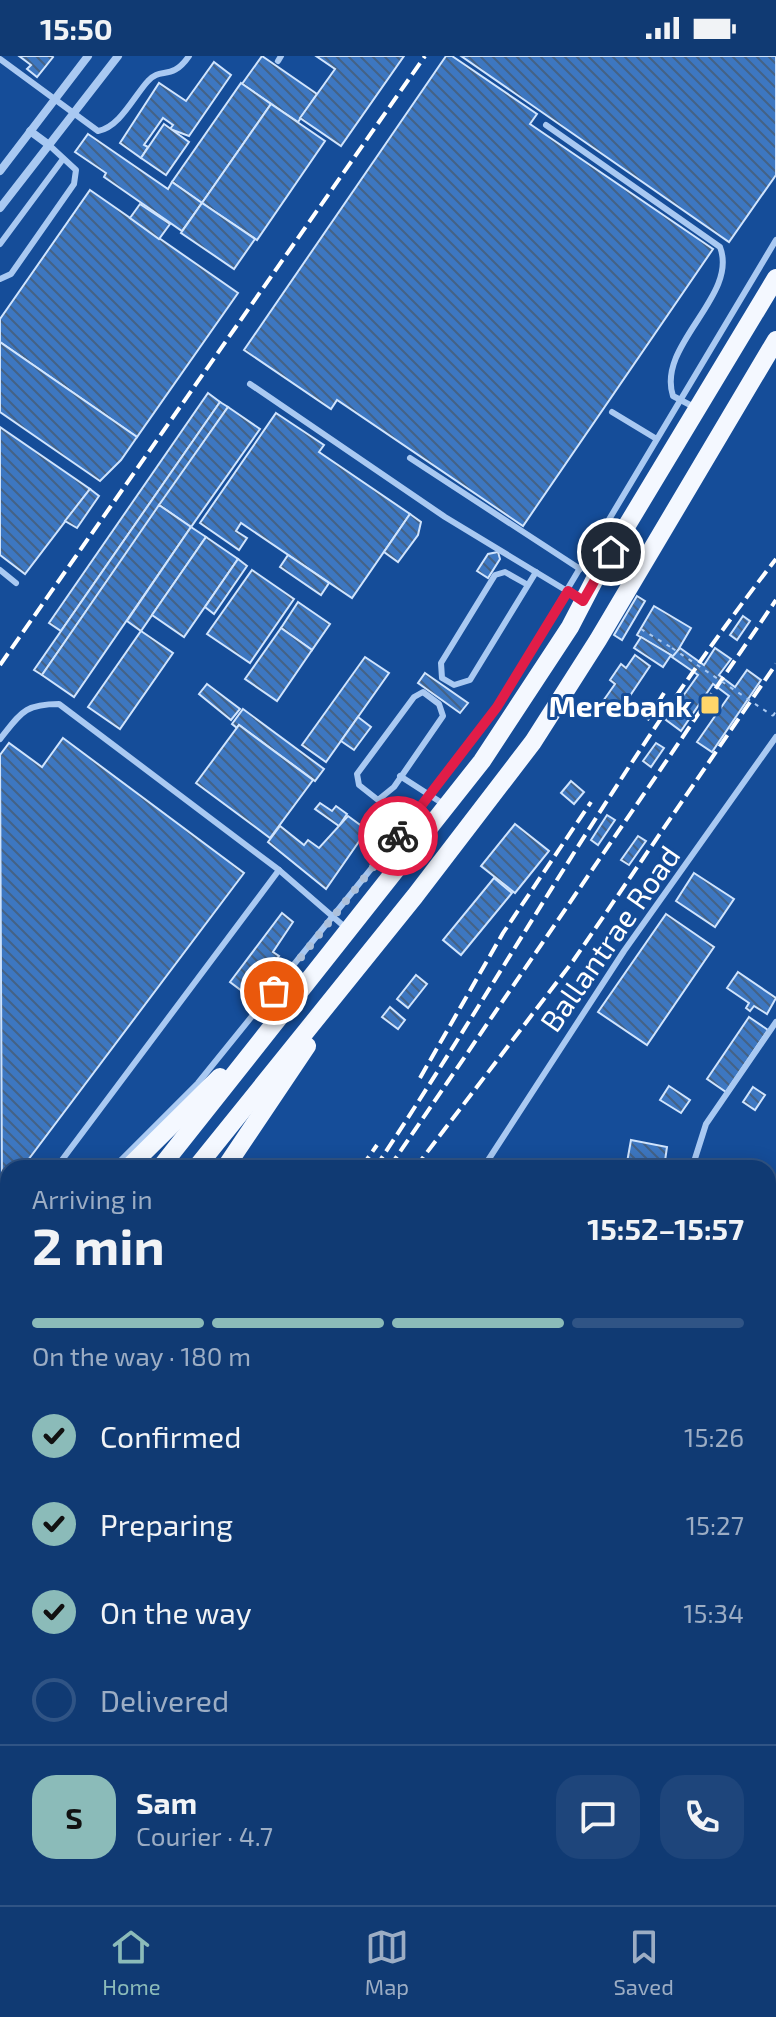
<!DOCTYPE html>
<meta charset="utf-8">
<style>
:root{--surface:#103a73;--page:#1e457b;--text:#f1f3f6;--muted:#9cadc4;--line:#305485;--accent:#8bbbb9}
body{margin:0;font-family:"Exo 2",sans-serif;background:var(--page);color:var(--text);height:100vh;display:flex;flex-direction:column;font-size:30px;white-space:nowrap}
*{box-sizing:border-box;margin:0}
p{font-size:26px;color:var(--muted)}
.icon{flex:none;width:44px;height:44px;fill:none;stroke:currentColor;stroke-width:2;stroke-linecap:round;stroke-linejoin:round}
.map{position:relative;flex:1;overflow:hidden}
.sheet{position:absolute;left:0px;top:1104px;width:776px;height:746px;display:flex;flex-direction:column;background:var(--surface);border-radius:24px 24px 0 0;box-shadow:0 4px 20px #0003,0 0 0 2px var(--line)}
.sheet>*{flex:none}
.pin{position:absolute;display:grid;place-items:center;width:68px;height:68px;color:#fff;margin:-34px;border:4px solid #fff;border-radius:50%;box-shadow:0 2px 8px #0007}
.courier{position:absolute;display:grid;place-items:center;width:80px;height:80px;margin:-40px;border:6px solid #e11d48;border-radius:50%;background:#fff;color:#222;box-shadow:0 2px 10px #0007}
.overview em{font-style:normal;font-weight:700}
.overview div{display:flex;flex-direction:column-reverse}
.overview{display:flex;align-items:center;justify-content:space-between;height:136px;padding:0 32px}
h1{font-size:52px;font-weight:700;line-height:60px}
.bar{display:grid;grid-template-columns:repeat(4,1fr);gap:12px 8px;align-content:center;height:96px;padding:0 32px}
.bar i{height:10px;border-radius:6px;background:var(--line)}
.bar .selected{background:var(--accent)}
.bar p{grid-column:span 4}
.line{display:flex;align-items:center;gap:20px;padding:0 32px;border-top:2px solid var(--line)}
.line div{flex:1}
.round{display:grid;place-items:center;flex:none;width:84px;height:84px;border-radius:24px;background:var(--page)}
ol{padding:0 32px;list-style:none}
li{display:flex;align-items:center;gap:24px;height:88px}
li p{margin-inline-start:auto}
li .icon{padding:8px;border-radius:50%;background:var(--accent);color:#111;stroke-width:4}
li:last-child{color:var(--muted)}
li i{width:44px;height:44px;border:4px solid var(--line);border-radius:50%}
.status{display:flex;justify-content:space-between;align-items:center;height:56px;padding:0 40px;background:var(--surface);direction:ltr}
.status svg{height:22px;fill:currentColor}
.dock{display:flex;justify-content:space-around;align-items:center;height:112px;border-top:2px solid var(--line);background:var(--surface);font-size:22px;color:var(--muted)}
.dock a{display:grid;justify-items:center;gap:4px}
.dock .selected{color:var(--accent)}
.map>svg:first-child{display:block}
.building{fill:url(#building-back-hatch);stroke:#d0e4fd;stroke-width:2}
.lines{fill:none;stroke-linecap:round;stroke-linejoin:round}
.path{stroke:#a9c9f2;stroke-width:2;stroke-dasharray:4 6;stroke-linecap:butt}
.lane{stroke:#a9c9f2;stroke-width:6}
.street{stroke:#a9c9f2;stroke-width:8}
.secondary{stroke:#d8e7fc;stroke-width:16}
.primary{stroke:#f4f8ff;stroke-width:18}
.rail{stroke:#fff;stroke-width:4;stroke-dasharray:14 6;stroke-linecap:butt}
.path-bridge{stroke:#a9c9f2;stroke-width:2;stroke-dasharray:4 6;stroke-linecap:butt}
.done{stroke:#adc1db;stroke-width:8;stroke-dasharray:0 14.4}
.route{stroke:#e11d48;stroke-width:10}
.poi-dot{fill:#ffd66a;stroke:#154d99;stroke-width:3}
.labels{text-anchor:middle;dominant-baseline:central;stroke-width:6;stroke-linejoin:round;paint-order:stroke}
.poi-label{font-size:30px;font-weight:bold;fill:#fff;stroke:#154d99;text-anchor:end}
.street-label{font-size:30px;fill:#fff;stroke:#154d99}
</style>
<div class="status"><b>15:50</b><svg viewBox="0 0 49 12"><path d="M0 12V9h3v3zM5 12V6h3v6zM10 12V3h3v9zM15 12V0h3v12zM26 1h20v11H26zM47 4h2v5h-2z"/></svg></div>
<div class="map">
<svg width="776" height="1849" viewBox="0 0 776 1849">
<defs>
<pattern id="building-back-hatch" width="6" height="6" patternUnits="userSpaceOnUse" patternTransform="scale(2)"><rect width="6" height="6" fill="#3d77c1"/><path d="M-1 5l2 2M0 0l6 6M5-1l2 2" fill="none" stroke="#446286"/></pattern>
</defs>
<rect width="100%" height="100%" fill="#154d99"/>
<g class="building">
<path d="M19,0H52L53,1L37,21L27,13L31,9Z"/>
<path d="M262,0L317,38L298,66L242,28Z"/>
<path d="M316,0H404L341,90L300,62L335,13Z"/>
<path d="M446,0H452L537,58L530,68L713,193L523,470L337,344L331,353L244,294Z"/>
<path d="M461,0H776V119L729,186Z"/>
<path d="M214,6L231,19L189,80L170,73L173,69L163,62L144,89L148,91L141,102L120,87L159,27L186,45Z"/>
<path d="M241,27L271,48L202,147L172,126Z"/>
<path d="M271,48L325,85L257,184L202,147Z"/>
<path d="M164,68L189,86L166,119L141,102Z"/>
<path d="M88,78L168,133L172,126L202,147L182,175L104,121L106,117L75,96Z"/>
<path d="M90,134L238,237L137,381L0,286V263Z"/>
<path d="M202,147L255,183L234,213L181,177Z"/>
<path d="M140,148L170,168L159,183L130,162Z"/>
<path d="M0,286L137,381L121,404L100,425L0,356Z"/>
<path d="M208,337L220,346L61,575L49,567Z"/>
<path d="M220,346L228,351L42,619L34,614Z"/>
<path d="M228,351L260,373L191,471L159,449Z"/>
<path d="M276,357L324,389L319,396L410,458L352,542L241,467L236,475L247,482L239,494L200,467Z"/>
<path d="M0,371L90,433L25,518L0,499Z"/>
<path d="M90,433L99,440L77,472L65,465Z"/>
<path d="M159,449L191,471L74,641L42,619Z"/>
<path d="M410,458L421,466L418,479L398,506L384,496Z"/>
<path d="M191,471L206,481L141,575L127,565Z"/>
<path d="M206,481L238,503L184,581L152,559Z"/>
<path d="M498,496L500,503L488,522L477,515L488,498Z"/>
<path d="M288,499L329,527L321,539L280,511Z"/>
<path d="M238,503L247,510L214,558L205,551Z"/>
<path d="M252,514L294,543L250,607L207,578Z"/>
<path d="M637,540L645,545L622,584L614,579Z"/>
<path d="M298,546L330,568L312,594L281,572Z"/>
<path d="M654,550L691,572L674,601L637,579Z"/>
<path d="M743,560L750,565L737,584L730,579Z"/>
<path d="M281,572L312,594L277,645L245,623Z"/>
<path d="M141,575L173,597L120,673L88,651Z"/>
<path d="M641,581L671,599L663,611L634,592Z"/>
<path d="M680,592L704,609L715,592L731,603L719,619L735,631L747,614L761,624L712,696L697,686L729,640L713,628L681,675L666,664L698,619L672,601Z"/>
<path d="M635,599L650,610L617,659L601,648L615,628L610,624L621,608L626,612Z"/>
<path d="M365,601L389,617L326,706L302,689Z"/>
<path d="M425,617L468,647L460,657L418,627Z"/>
<path d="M207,628L240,653L231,664L199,638Z"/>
<path d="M243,653L324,713L315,725L239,669L237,672L232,668Z"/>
<path d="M358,661L371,671L354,694L341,685Z"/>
<path d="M239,669L313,724L270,782L196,727Z"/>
<path d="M63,682L244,817L22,1112H8V1130L2,1138L0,699L9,687L42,711Z"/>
<path d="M656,687L664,692L651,711L643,705Z"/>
<path d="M571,725L584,736L574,748L561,737Z"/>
<path d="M320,747L332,755L336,750L347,758L339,770L315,753Z"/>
<path d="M607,759L615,764L598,789L591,784Z"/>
<path d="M348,760L367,774L326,833L268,786L280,770L304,789L308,784L319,792Z"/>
<path d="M515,768L549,795L515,837L481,810Z"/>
<path d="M638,780L646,785L629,809L621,804Z"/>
<path d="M694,817L734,843L715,871L676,845Z"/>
<path d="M494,822L512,837L461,899L443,884Z"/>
<path d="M282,857L293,866L273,896L279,900L255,930L249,926L242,935L230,926Z"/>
<path d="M666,858L714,891L647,989L598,956Z"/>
<path d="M738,916L776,942L767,958L754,950L750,955L746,952L749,947L727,932Z"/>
<path d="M416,919L427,928L408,952L397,943Z"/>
<path d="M390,951L405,964L398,973L382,961Z"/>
<path d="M749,961L768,974L726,1036L707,1023Z"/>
<path d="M669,1030L690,1044L681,1057L660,1044Z"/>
<path d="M753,1031L765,1039L755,1054L743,1046Z"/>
<path d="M631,1084L667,1091L664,1112H626Z"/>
<path d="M768,1220L776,1222V1254L768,1253Z"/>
<path d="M772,1434L776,1437V1459L772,1465L768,1463V1439Z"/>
<path d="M768,1511L776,1516V1544L768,1539Z"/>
<path d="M768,1548L776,1553V1573L769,1583Z"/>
<path d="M8,1719V1822H7L0,1816V1727Z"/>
</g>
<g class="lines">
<g class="path">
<path d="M641,573L672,592"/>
<path d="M773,660L776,655"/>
</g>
<g class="lane">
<path d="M0,3L98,75C120,71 134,40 148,25C161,10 171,26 189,0"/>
<path d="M278,5L281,0"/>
<path d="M546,69L720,191C739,240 656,289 673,340L694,351"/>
<path d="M0,188L63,103"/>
<path d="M0,223L11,218L74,128L76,114L49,89"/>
<path d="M250,328L445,461L582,544"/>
<path d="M612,356L655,382"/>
<path d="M410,402L580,513"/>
<path d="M0,514L16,527"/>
<path d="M528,529L505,516L495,519L441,607L442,622L454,629L470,624L536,516"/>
<path d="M423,636L439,648L443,660L394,731L378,744L359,729L357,718L414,641Z"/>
<path d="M0,683C21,657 24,648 59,648L279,814L346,872"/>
<path d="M400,720L445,749"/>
<path d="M56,1112L279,814"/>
<path d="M113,1112L198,1027L430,740L497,651L776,184"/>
<path d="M483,1112L624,895L776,681"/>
<path d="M692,1112L706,1068L776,966"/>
<path d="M768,1146L776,1148"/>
<path d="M0,1151L8,1150"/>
<path d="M768,1325L776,1331"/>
<path d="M17,1849L20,1842"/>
</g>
<g class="street">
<path d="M30,75L49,89"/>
<path d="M0,115L88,0"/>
<path d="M0,152L118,0"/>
<path d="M768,1304L776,1301"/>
<path d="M0,1555L8,1551"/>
<path d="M768,1623L776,1611"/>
<path d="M768,1631L776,1636"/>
<path d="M503,1842L513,1849"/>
<path d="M364,1849L368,1842"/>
</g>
<g class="secondary">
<path d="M0,1253L8,1262"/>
<path d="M768,1831L776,1837"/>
<path d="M731,1842L739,1849"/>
</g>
<g class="primary">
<path d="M128,1112L220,1021"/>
<path d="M160,1112L482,705L570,571L597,519L776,222"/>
<path d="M196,1112L415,840L533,686L598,584L776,284"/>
<path d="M225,1112L307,990"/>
<path d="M0,1234L8,1227"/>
<path d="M0,1310L8,1300"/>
<path d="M0,1344L8,1334"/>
<path d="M0,1396L8,1390"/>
</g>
<g class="rail">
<path d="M0,609L425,0"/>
<path d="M647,664L664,637"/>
<path d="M420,1022L503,877L591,746"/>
<path d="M361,1112L377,1089"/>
<path d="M375,1112C510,909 626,695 776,503"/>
<path d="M389,1112L776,544"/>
<path d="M415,1112L573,905L776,608"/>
<path d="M0,1500L8,1495"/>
<path d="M0,1524L8,1519"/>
<path d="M0,1620L8,1612"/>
<path d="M0,1663L8,1654"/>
</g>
<path class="path-bridge" d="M672,592L773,660"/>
</g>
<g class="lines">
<path class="done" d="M274,935L398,780"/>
<path class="route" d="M398,780L497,651L568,535L583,545L611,496"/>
</g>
<rect class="poi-dot" x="700" y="639" width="20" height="20" rx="4"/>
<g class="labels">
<g class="poi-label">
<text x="692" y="649">Merebank</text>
</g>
<g class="street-label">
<text transform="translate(609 882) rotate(-55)">Ballantrae Road</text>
</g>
</g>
</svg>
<div class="pin" style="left:274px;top:935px;background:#ea580c"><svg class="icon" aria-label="bag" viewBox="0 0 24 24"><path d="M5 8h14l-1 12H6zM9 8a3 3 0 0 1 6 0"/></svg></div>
<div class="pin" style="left:611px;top:496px;background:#1f2937"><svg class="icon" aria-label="home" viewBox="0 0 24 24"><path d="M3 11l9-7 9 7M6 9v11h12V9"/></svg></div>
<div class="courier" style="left:398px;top:780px"><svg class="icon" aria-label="bike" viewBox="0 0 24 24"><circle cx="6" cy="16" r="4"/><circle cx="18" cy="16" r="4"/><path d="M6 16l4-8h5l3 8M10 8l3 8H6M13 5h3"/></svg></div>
<section class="sheet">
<div class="overview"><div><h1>2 min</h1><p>Arriving in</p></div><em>15:52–15:57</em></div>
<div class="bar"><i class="selected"></i><i class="selected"></i><i class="selected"></i><i></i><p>On the way · 180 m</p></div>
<ol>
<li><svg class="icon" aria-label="check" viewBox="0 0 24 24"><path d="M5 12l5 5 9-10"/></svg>Confirmed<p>15:26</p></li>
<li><svg class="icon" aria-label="check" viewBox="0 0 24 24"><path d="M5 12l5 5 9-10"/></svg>Preparing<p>15:27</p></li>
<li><svg class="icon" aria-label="check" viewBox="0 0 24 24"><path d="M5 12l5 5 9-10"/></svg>On the way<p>15:34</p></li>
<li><i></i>Delivered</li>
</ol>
<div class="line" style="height:144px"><b class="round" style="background:var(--accent);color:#111">S</b><div><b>Sam</b><p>Courier · 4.7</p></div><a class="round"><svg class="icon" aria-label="chat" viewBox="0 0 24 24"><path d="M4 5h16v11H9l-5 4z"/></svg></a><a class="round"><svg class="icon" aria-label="phone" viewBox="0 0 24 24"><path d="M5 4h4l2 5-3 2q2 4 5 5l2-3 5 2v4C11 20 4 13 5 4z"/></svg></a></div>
</section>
</div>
<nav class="dock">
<a class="selected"><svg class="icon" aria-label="home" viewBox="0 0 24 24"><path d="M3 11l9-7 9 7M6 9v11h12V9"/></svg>Home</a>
<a><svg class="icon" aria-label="map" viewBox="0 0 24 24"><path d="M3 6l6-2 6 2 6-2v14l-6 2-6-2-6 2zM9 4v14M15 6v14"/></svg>Map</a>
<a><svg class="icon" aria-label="saved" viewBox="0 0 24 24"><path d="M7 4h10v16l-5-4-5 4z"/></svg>Saved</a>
</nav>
